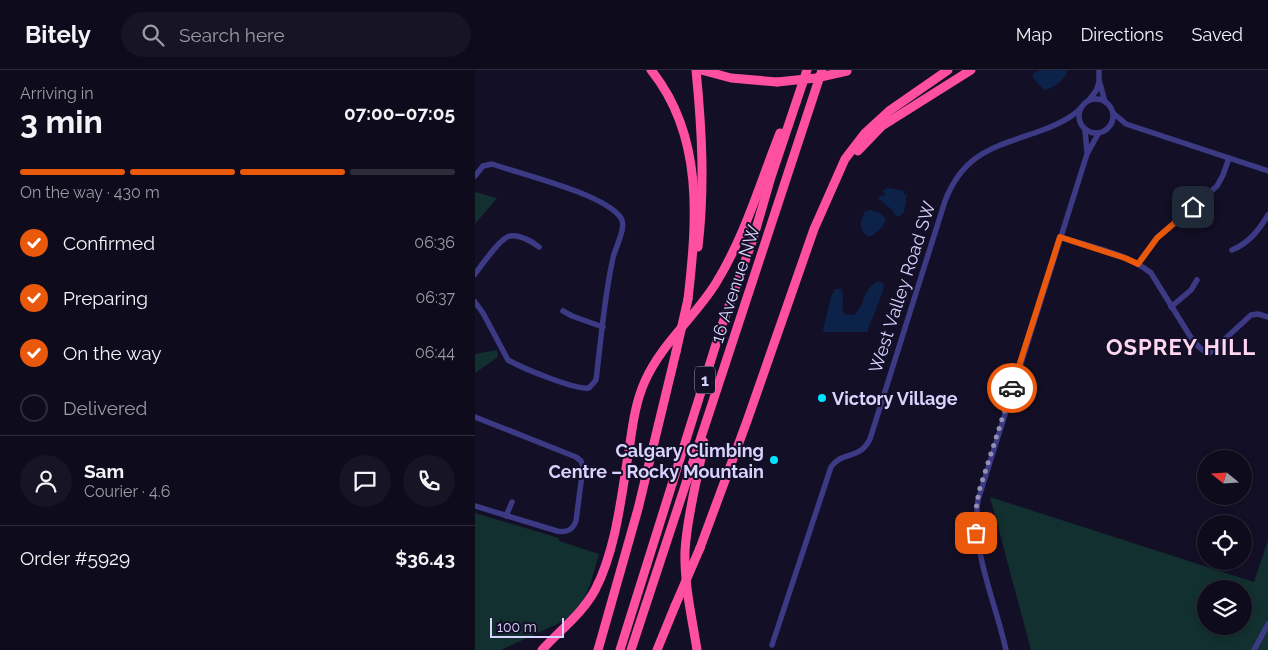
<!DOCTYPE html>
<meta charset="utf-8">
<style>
:root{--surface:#0e0b1c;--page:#171425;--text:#f1f3f6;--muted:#9b9ba3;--line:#2e2b3b;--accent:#ea580c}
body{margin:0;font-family:Raleway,sans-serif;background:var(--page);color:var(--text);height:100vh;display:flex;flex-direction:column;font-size:19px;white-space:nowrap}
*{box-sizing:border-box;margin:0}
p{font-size:16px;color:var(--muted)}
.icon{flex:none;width:28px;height:28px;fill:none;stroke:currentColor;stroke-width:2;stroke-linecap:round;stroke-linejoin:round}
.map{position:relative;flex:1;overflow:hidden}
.drawer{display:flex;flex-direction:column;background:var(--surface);width:475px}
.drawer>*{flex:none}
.needle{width:32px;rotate:288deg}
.tools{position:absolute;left:722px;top:380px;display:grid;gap:10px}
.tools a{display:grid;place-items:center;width:55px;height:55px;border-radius:50%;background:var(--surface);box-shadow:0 2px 8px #0003,0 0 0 1px var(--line);font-size:25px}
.scale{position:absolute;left:15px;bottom:12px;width:74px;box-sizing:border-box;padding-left:5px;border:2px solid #d9d4ff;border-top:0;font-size:14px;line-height:18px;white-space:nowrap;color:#d9d4ff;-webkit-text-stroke:4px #130f26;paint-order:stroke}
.pin{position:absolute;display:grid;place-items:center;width:42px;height:42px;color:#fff;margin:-21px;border-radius:10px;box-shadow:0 2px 8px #0006}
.courier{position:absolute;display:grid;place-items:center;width:50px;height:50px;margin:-25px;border:4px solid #ea580c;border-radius:50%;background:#fff;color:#222;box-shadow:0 1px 6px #0007}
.head em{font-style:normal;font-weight:700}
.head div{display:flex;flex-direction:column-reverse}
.head{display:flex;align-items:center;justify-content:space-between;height:85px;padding:0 20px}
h1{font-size:32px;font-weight:700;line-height:38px}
.bar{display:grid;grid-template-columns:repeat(4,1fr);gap:8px 5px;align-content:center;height:60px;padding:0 20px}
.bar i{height:6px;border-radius:4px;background:var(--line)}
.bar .on{background:var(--accent)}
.bar p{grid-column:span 4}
.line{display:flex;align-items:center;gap:12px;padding:0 20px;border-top:1px solid var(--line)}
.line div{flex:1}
.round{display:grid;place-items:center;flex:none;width:52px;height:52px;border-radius:26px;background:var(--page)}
ol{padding:0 20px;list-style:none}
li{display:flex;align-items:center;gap:15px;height:55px}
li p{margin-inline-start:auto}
li .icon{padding:5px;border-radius:50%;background:var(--accent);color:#fff;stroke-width:4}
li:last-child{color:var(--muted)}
li i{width:28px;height:28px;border:2px solid var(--line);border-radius:50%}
header{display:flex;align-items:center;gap:30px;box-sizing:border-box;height:70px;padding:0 25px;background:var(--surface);border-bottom:1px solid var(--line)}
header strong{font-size:24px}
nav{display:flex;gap:28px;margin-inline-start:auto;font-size:18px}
.search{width:350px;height:45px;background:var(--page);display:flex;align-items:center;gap:12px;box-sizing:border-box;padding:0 18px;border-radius:28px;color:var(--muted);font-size:19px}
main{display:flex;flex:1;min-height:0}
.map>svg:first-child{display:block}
.green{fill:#12302f;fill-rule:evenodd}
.water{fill:#0c2248}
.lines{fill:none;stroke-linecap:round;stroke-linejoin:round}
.minor{stroke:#3d3a85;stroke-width:5.5}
.highway{stroke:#ff4fa3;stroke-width:9}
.highway-bridge{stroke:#ff4fa3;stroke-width:9}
.done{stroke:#948fb3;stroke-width:5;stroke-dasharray:0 9}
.route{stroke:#ea580c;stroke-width:6}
.poi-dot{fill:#00e5ff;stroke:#130f26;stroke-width:2}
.labels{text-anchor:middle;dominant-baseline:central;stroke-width:4;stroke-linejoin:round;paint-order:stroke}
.shield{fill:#130f26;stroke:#9e99be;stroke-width:1}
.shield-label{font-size:16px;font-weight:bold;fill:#d9d4ff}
.street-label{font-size:18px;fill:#d9d4ff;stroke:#130f26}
.poi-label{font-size:18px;font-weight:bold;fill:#d9d4ff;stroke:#130f26;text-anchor:start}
.district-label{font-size:22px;font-weight:bold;letter-spacing:1px;fill:#ffd6f0;stroke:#130f26}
</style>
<header>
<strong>Bitely</strong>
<div class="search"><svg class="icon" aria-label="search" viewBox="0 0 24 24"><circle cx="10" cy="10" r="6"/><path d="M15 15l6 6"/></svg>Search here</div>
<nav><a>Map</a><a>Directions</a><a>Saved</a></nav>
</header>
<main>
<section class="drawer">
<div class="head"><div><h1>3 min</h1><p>Arriving in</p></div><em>07:00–07:05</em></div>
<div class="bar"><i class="on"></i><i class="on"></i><i class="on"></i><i></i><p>On the way · 430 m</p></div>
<ol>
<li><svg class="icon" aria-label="check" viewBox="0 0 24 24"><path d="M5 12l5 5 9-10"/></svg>Confirmed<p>06:36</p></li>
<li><svg class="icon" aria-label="check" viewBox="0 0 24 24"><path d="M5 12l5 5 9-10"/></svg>Preparing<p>06:37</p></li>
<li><svg class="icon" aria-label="check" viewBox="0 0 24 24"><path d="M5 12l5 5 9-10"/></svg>On the way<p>06:44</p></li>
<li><i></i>Delivered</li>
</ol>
<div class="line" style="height:90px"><a class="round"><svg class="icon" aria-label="person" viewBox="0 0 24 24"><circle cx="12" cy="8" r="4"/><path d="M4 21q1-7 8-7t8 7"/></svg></a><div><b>Sam</b><p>Courier · 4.6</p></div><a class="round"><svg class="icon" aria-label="chat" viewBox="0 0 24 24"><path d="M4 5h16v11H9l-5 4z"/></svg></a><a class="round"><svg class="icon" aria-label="phone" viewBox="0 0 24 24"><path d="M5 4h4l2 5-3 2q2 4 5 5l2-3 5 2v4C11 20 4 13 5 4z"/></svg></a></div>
<div class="line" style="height:65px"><div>Order #5929</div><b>$36.43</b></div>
</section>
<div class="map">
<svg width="793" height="580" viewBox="0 0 793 580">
<rect width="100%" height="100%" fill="#130f26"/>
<g class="green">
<path d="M0,122L22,128L0,154Z"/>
<path d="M22,280L23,287L0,303V284Z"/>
<path d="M515,427L779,512L793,470V580H556ZM731,519H769V556H731Z"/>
<path d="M0,443L84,468V471L124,484L115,515L106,536L91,550L26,580H0Z"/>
</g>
<g class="water">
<path d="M564,0H593C589,10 580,18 569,20L557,7L559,3Z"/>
<path d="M412,118L431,121L428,123L429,125L432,123L429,142L425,146H421L417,140L403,128L406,125L409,126L410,124L408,121Z"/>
<path d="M396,140L405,143L411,149C408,158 403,162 394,167C383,161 385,151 390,141Z"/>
<path d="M403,211L409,214L407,224L392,262H349L348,260L356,227L360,219H366C371,227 365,235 369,244L379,245C391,234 387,220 403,211Z"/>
</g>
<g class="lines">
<g class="minor">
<path d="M624,0V10L630,32"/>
<circle cx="621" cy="46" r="17"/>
<path d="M614,30L621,21L624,12"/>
<path d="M638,43L651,54L793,101"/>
<path d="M610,60L612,82"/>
<path d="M0,106L8,96L17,94C46,104 130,124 146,148C152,157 140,178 138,188C129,228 126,270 121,310L114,318C100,320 47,298 33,290L8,243L0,232"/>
<path d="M585,167C616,177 651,183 676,203L715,266C720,273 726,281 734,283L738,280L776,245L783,244L793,247"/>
<path d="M757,180C774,173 784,160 793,145"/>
<path d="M663,194L682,168L742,116L748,105L754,88"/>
<path d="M0,204C6,196 26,167 35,166C44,164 58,172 64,177"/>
<path d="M696,237L716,220L722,210"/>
<path d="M88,241L97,246L128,257"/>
<path d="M0,347L101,387L106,391L108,397L101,451C98,460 91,463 82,461L0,436"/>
<path d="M31,446L37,432"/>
<path d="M297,575L356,397C368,380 384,391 395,369L470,131C489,82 520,77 565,61C579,56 594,50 605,39"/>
<path d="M531,580C520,530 496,481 503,430L612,84L623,64"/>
<path d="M779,580L793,554"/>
</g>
<g class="highway">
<path d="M176,0C229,66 222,150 213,229"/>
<path d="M221,0C227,60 230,118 223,177"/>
<path d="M226,0L256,8L302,12"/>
<path d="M383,81L407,56L496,0"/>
<path d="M225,478L272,351L339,159L370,89L390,63L414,41L473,0"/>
<path d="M67,580C85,560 107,544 120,520C142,478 147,420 155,373C158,352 161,331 170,311C187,273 220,247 241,213C270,166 285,113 305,63"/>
<path d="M123,580L163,439L201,282"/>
<path d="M145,580L247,255L278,169L296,107L332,0"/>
<path d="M156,580L347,0"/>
<path d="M182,580L200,536"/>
<path d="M222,580C217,548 209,514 210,481C212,444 223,408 229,372"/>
</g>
<g class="highway-bridge">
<path d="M302,12L341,8L372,1"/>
<path d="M201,282L213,229"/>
<path d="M200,536L225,478"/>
</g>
</g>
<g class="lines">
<path class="done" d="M501,463V439L504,421L537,318"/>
<path class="route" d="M537,318L585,167L650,188L663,194L682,168L718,137"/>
</g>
<g class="poi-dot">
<circle cx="347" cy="328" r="5"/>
<circle cx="299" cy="390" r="5"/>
</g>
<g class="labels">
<rect class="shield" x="220" y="296.5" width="20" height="27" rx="4"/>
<g class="shield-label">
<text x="230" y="310">1</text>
</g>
<g class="street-label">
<text transform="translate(260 214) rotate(-72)">16 Avenue NW</text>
<text transform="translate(427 217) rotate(-72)">West Valley Road SW</text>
</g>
<g class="poi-label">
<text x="357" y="328">Victory Village</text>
<text x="289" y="380" text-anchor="end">Calgary Climbing<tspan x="289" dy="21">Centre – Rocky Mountain</tspan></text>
</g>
<g class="district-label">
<text x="706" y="277">OSPREY HILL</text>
</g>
</g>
</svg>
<div class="tools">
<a><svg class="needle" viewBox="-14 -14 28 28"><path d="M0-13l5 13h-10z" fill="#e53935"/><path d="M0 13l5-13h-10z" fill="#9b9ba3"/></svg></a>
<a><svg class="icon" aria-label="locate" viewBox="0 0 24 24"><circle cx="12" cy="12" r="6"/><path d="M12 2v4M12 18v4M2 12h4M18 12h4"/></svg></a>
<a><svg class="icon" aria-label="layers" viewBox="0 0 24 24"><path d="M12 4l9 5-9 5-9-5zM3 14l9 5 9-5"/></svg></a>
</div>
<div class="scale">100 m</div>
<div class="pin" style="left:501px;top:463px;background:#ea580c"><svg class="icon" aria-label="bag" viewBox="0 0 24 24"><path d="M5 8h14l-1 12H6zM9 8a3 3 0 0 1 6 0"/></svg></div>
<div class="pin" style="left:718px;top:137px;background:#1f2937"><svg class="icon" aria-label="home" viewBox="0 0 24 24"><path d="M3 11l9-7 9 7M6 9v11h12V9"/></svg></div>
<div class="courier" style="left:537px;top:318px"><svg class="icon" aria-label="car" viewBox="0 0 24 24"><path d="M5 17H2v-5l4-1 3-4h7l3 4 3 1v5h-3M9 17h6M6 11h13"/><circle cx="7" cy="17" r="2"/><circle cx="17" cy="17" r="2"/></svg></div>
</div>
</main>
